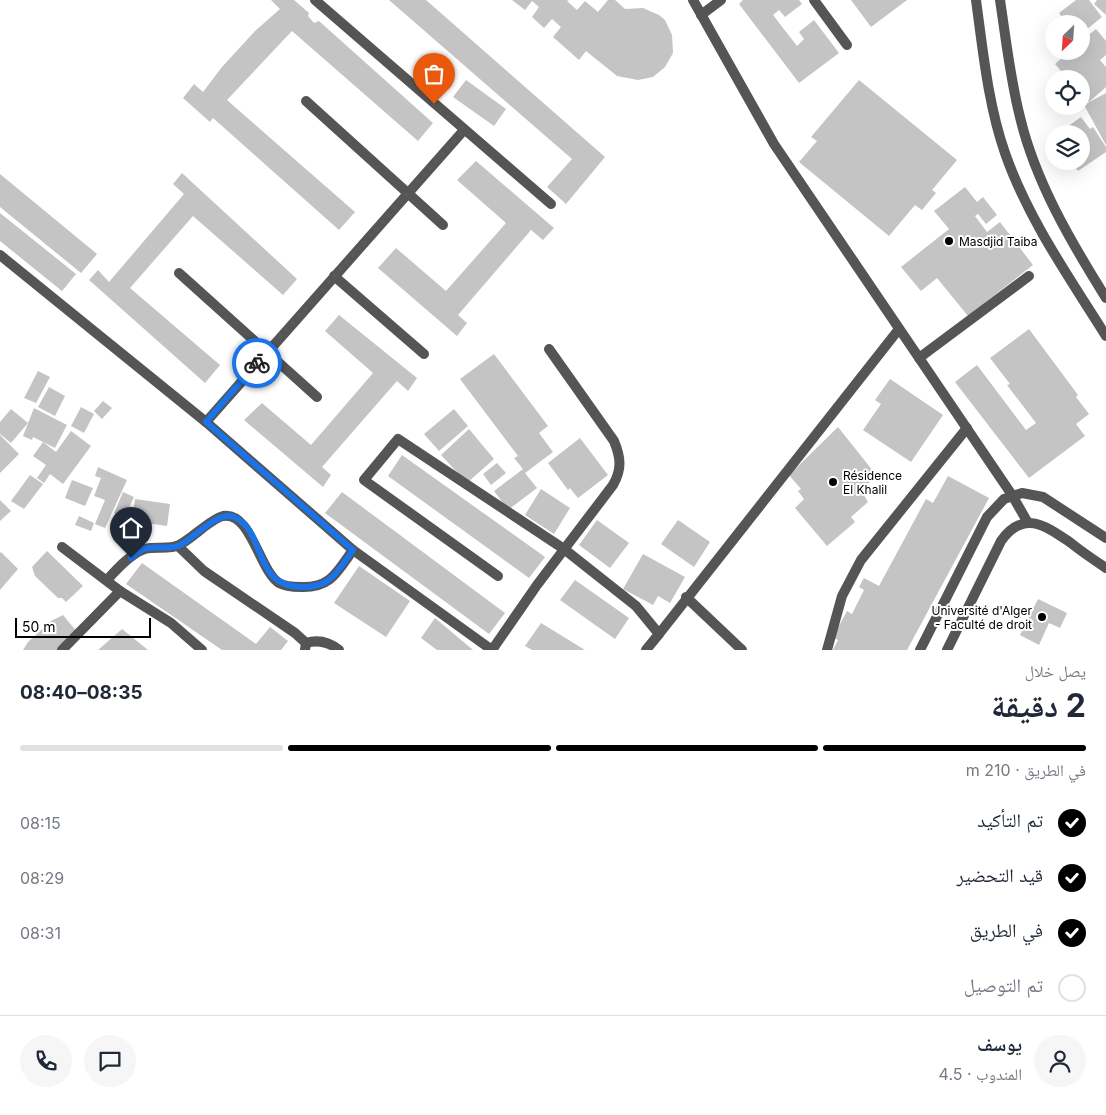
<!DOCTYPE html>
<html lang="ar">
<meta charset="utf-8">
<style>
:root{--surface:#fff;--page:#f6f6f7;--text:#1f2937;--muted:#747a83;--line:#e0e1e3;--accent:#000}
body{margin:0;font-family:Inter,"Noto Naskh Arabic",sans-serif;background:var(--page);color:var(--text);direction:rtl;height:100vh;display:flex;flex-direction:column;font-size:19px;white-space:nowrap}
*{box-sizing:border-box;margin:0}
p{font-size:16px;color:var(--muted)}
.icon{flex:none;width:28px;height:28px;fill:none;stroke:currentColor;stroke-width:2;stroke-linecap:round;stroke-linejoin:round}
.map{position:relative;height:650px;overflow:hidden;direction:ltr}
.side{display:flex;flex-direction:column;background:var(--surface);flex:1}
.side>*{flex:none}
.needle{width:32px;rotate:205deg}
.controls{position:absolute;left:1045px;top:15px;display:grid;gap:10px}
.controls a{display:grid;place-items:center;width:45px;height:45px;border-radius:50%;background:var(--surface);box-shadow:0 5px 20px #0002;font-size:25px}
.scale{position:absolute;left:15px;bottom:12px;width:136px;box-sizing:border-box;padding-left:5px;border:2px solid #000;border-top:0;font-size:14px;line-height:18px;white-space:nowrap;color:#000;-webkit-text-stroke:4px #fff;paint-order:stroke}
.pin{position:absolute;display:grid;place-items:center;width:42px;height:42px;color:#fff;margin:-51px -21px;border-radius:50% 50% 50% 0;rotate:-45deg;box-shadow:0 0 5px #0007}
.pin .icon{rotate:45deg}
.courier{position:absolute;display:grid;place-items:center;width:50px;height:50px;margin:-25px;border:4px solid #1a73e8;border-radius:50%;background:#fff;color:#222;box-shadow:0 1px 6px #0007}
.headline em{font-style:normal;font-weight:700}
.headline div{display:flex;flex-direction:column-reverse}
.headline{display:flex;align-items:center;justify-content:space-between;height:85px;padding:0 20px}
h1{font-size:32px;font-weight:700;line-height:38px}
.bar{display:grid;grid-template-columns:repeat(4,1fr);gap:8px 5px;align-content:center;height:60px;padding:0 20px}
.bar i{height:6px;border-radius:4px;background:var(--line)}
.bar .current{background:var(--accent)}
.bar p{grid-column:span 4}
.line{display:flex;align-items:center;gap:12px;padding:0 20px;border-top:1px solid var(--line)}
.line div{flex:1}
.round{display:grid;place-items:center;flex:none;width:52px;height:52px;border-radius:26px;background:var(--page)}
ol{padding:0 20px;list-style:none}
li{display:flex;align-items:center;gap:15px;height:55px}
li p{margin-inline-start:auto}
li .icon{padding:5px;border-radius:50%;background:var(--accent);color:#fff;stroke-width:4}
li:last-child{color:var(--muted)}
li i{width:28px;height:28px;border:2px solid var(--line);border-radius:50%}
.map>svg:first-child{display:block}
.building{fill:#c4c4c4}
.lines{fill:none;stroke-linecap:round;stroke-linejoin:round}
.service{stroke:#555;stroke-width:10}
.minor{stroke:#555;stroke-width:10}
.tertiary{stroke:#555;stroke-width:10}
.done{stroke:#595959;stroke-width:5;stroke-dasharray:0 9}
.route{stroke:#1a73e8;stroke-width:6}
.poi-dot{fill:#000;stroke:#fff;stroke-width:2}
.labels{text-anchor:middle;dominant-baseline:central;stroke-width:4;stroke-linejoin:round;paint-order:stroke}
.poi-label{font-size:12px;fill:#000;stroke:#fff;text-anchor:start}
</style>
<div class="map">
<svg width="1106" height="650" viewBox="0 0 1106 650">
<rect width="100%" height="100%" fill="#fff"/>
<g class="building">
<path d="M271,0H294L309,13L308,16L314,23L319,21L433,123L418,141L292,31L227,100L355,212L339,230L213,118L210,122L183,98L194,84L203,92L222,67L255,31L280,9Z"/>
<path d="M389,0H426L605,157L566,204L547,187L572,159Z"/>
<path d="M512,0H569L567,1L577,10L585,1L598,12L608,0H615L625,9L643,8L659,15L665,20L672,35L673,53L665,67L653,77L638,80L617,76L586,51L579,60L553,37L561,27L552,19L544,28L532,17L539,7L532,1L525,10Z"/>
<path d="M743,0H799L802,4L785,17L779,10L773,15L797,46L804,39L799,32L814,20L839,53L799,83L739,4Z"/>
<path d="M851,0H907L871,27Z"/>
<path d="M1076,0H1089L1102,17L1081,34V24H1067L1059,13Z"/>
<path d="M1097,0H1106V15L1094,4Z"/>
<path d="M1096,29L1106,41V55L1100,60L1106,67V87L1089,102L1081,94V79H1068L1055,64L1070,51H1081V41Z"/>
<path d="M466,80L506,109L494,126L453,97Z"/>
<path d="M859,80L957,160L932,190L936,193L922,210L915,205L889,236L799,162L817,141L811,137Z"/>
<path d="M1106,93V145L1084,105Z"/>
<path d="M1081,117L1090,129L1093,127L1106,147V152L1078,171L1071,161H1081V134H1057Z"/>
<path d="M476,161L554,228L543,240L531,230L458,315L467,323L457,336L378,268L396,248L446,291L506,223L457,180Z"/>
<path d="M182,173L297,279L283,295L193,216L130,288L220,365L205,383L89,280L98,270L109,282L184,194L173,184Z"/>
<path d="M0,174L97,254L81,273L0,207Z"/>
<path d="M965,187L977,202L983,197L997,215L986,224L978,214L975,216L987,232L1000,222L1033,265L968,316L937,278L921,291L901,267L949,229L934,211Z"/>
<path d="M0,213L76,274L62,291L0,241Z"/>
<path d="M339,315L417,378L408,391L397,381L322,467L331,475L323,487L244,420L262,403L311,445L373,373L325,331Z"/>
<path d="M1029,329L1078,395L1076,397L1089,414L1076,424L1085,436L1029,478L955,382L977,365L1026,430L1036,423L1007,385L1010,384L990,358Z"/>
<path d="M494,354L548,426L539,433L553,452L525,473L537,488L508,510L494,491L523,469L514,458L518,456L460,379Z"/>
<path d="M38,371L50,377L36,403L24,398Z"/>
<path d="M890,379L943,415L911,462L863,430L881,404L875,400Z"/>
<path d="M49,387L65,396L55,416L38,407Z"/>
<path d="M103,401L112,408L102,419L94,411Z"/>
<path d="M81,407L94,414L84,433L71,426Z"/>
<path d="M34,408L67,425L55,448L33,437L32,440L23,436Z"/>
<path d="M11,409L28,423L11,443L0,434V422Z"/>
<path d="M454,409L468,426L439,451L424,434Z"/>
<path d="M838,427L877,476L861,490L868,502L851,517L855,522L827,546L795,508L804,499L798,491L801,489L789,475Z"/>
<path d="M469,429L494,459L467,483L441,455Z"/>
<path d="M71,431L91,446L63,484L50,474L44,483L37,478L46,465L33,456L43,442L56,452Z"/>
<path d="M0,435L19,454L0,473Z"/>
<path d="M580,438L608,475L578,498L570,488L568,490L548,463Z"/>
<path d="M402,455L545,557L529,578L388,476Z"/>
<path d="M497,463L506,473L491,485L483,474Z"/>
<path d="M98,467L127,480L105,528L95,524L105,500L94,496L101,478L95,476Z"/>
<path d="M30,475L43,484L24,509L11,501Z"/>
<path d="M948,476L989,498L907,650H833L838,640L833,637L847,611L852,614L864,590L859,587L864,578L879,586L926,499L933,503Z"/>
<path d="M72,480L93,488L85,506L65,498Z"/>
<path d="M541,489L570,508L554,534L525,515Z"/>
<path d="M123,492L134,497L124,518L114,513Z"/>
<path d="M342,492L505,613L489,634L325,513Z"/>
<path d="M135,499L170,504L167,526L132,521Z"/>
<path d="M0,500L11,511L0,521Z"/>
<path d="M79,516L94,523L91,531L75,525Z"/>
<path d="M597,520L629,543L610,568L579,545Z"/>
<path d="M678,520L710,542L694,567L661,544Z"/>
<path d="M47,551L83,586L66,602L62,598H58L35,576L32,567Z"/>
<path d="M1,552L18,569L0,590V553Z"/>
<path d="M643,554L685,577L670,603L658,596L653,605L623,589Z"/>
<path d="M142,563L256,644L270,627L288,641L281,650H222L126,584Z"/>
<path d="M359,566L410,601L386,637L334,603Z"/>
<path d="M575,580L629,618L615,639L560,600Z"/>
<path d="M1038,599L1067,613L1060,628L1049,623L1039,645L1020,635Z"/>
<path d="M63,615L78,633L59,650H23L28,642L51,621Z"/>
<path d="M435,618L473,650H437L421,638Z"/>
<path d="M541,623L585,650H532L525,646Z"/>
<path d="M122,629L148,650H98Z"/>
</g>
<g class="lines">
<g class="service">
<path d="M315,0L551,204"/>
<path d="M306,101L443,225"/>
<path d="M179,273L317,397"/>
<path d="M334,276L424,354"/>
<path d="M919,358L1029,276"/>
<path d="M178,546L204,571L295,633L306,643L305,650"/>
<path d="M498,576L364,480L398,439L564,549L636,606L659,634L646,650"/>
<path d="M107,580C116,570 131,553 145,549C155,546 169,550 179,545C192,539 210,519 223,516C251,511 259,570 279,583C284,586 295,587 301,587C331,588 337,572 353,550"/>
<path d="M686,597L742,650"/>
<path d="M659,634L899,329"/>
<path d="M306,643C319,639 329,642 339,650"/>
<path d="M827,650L842,596L861,560L967,428"/>
</g>
<g class="minor">
<path d="M693,0L774,144L1012,495L1028,523"/>
<path d="M814,0L847,45"/>
<path d="M701,15L721,0"/>
<path d="M0,255L206,422L353,550L492,650"/>
<path d="M206,422L464,130"/>
<path d="M62,547L120,591L171,623L202,650"/>
<path d="M62,650L120,591"/>
<path d="M492,650L537,585L613,485C622,469 621,458 614,441L549,349"/>
</g>
<g class="tertiary">
<path d="M976,0C983,51 988,104 1005,153C1028,219 1069,277 1106,336"/>
<path d="M1000,0C1006,39 1010,78 1020,117C1035,181 1071,242 1106,298"/>
<path d="M920,650L987,517L1004,499L1022,493L1043,497L1106,538"/>
<path d="M947,650L1001,541C1024,509 1046,526 1071,543C1082,552 1094,560 1106,568"/>
</g>
</g>
<g class="lines">
<path class="done" d="M257,363L464,130L434,104"/>
<path class="route" d="M131,558C135,555 139,551 144,549C154,545 167,550 178,546C193,540 217,510 234,517C267,532 252,586 301,587C331,588 337,572 353,550L206,422L257,363"/>
</g>
<g class="poi-dot">
<circle cx="949" cy="241" r="5"/>
<circle cx="833" cy="482" r="5"/>
<circle cx="1042" cy="617" r="5"/>
</g>
<g class="labels">
<g class="poi-label">
<text x="959" y="241">Masdjid Taiba</text>
<text x="843" y="475">Résidence<tspan x="843" dy="14">El Khalil</tspan></text>
<text x="1032" y="610" text-anchor="end">Université d'Alger<tspan x="1032" dy="14">- Faculté de droit</tspan></text>
</g>
</g>
</svg>
<div class="controls">
<a><svg class="needle" viewBox="-14 -14 28 28"><path d="M0-13l5 13h-10z" fill="#e53935"/><path d="M0 13l5-13h-10z" fill="#747a83"/></svg></a>
<a><svg class="icon" aria-label="locate" viewBox="0 0 24 24"><circle cx="12" cy="12" r="6"/><path d="M12 2v4M12 18v4M2 12h4M18 12h4"/></svg></a>
<a><svg class="icon" aria-label="layers" viewBox="0 0 24 24"><path d="M12 4l9 5-9 5-9-5zM3 14l9 5 9-5"/></svg></a>
</div>
<div class="scale">50 m</div>
<div class="pin" style="left:434px;top:104px;background:#ea580c"><svg class="icon" aria-label="bag" viewBox="0 0 24 24"><path d="M5 8h14l-1 12H6zM9 8a3 3 0 0 1 6 0"/></svg></div>
<div class="pin" style="left:131px;top:558px;background:#1f2937"><svg class="icon" aria-label="home" viewBox="0 0 24 24"><path d="M3 11l9-7 9 7M6 9v11h12V9"/></svg></div>
<div class="courier" style="left:257px;top:363px"><svg class="icon" aria-label="bike" viewBox="0 0 24 24"><circle cx="6" cy="16" r="4"/><circle cx="18" cy="16" r="4"/><path d="M6 16l4-8h5l3 8M10 8l3 8H6M13 5h3"/></svg></div>
</div>
<section class="side">
<div class="headline"><div><h1>2 دقيقة</h1><p>يصل خلال</p></div><em>08:35–08:40</em></div>
<div class="bar"><i class="current"></i><i class="current"></i><i class="current"></i><i></i><p>في الطريق · 210 m</p></div>
<ol>
<li><svg class="icon" aria-label="check" viewBox="0 0 24 24"><path d="M5 12l5 5 9-10"/></svg>تم التأكيد<p>08:15</p></li>
<li><svg class="icon" aria-label="check" viewBox="0 0 24 24"><path d="M5 12l5 5 9-10"/></svg>قيد التحضير<p>08:29</p></li>
<li><svg class="icon" aria-label="check" viewBox="0 0 24 24"><path d="M5 12l5 5 9-10"/></svg>في الطريق<p>08:31</p></li>
<li><i></i>تم التوصيل</li>
</ol>
<div class="line" style="height:90px"><a class="round"><svg class="icon" aria-label="person" viewBox="0 0 24 24"><circle cx="12" cy="8" r="4"/><path d="M4 21q1-7 8-7t8 7"/></svg></a><div><b>يوسف</b><p>المندوب · 4.5</p></div><a class="round"><svg class="icon" aria-label="chat" viewBox="0 0 24 24"><path d="M4 5h16v11H9l-5 4z"/></svg></a><a class="round"><svg class="icon" aria-label="phone" viewBox="0 0 24 24"><path d="M5 4h4l2 5-3 2q2 4 5 5l2-3 5 2v4C11 20 4 13 5 4z"/></svg></a></div>
</section>
